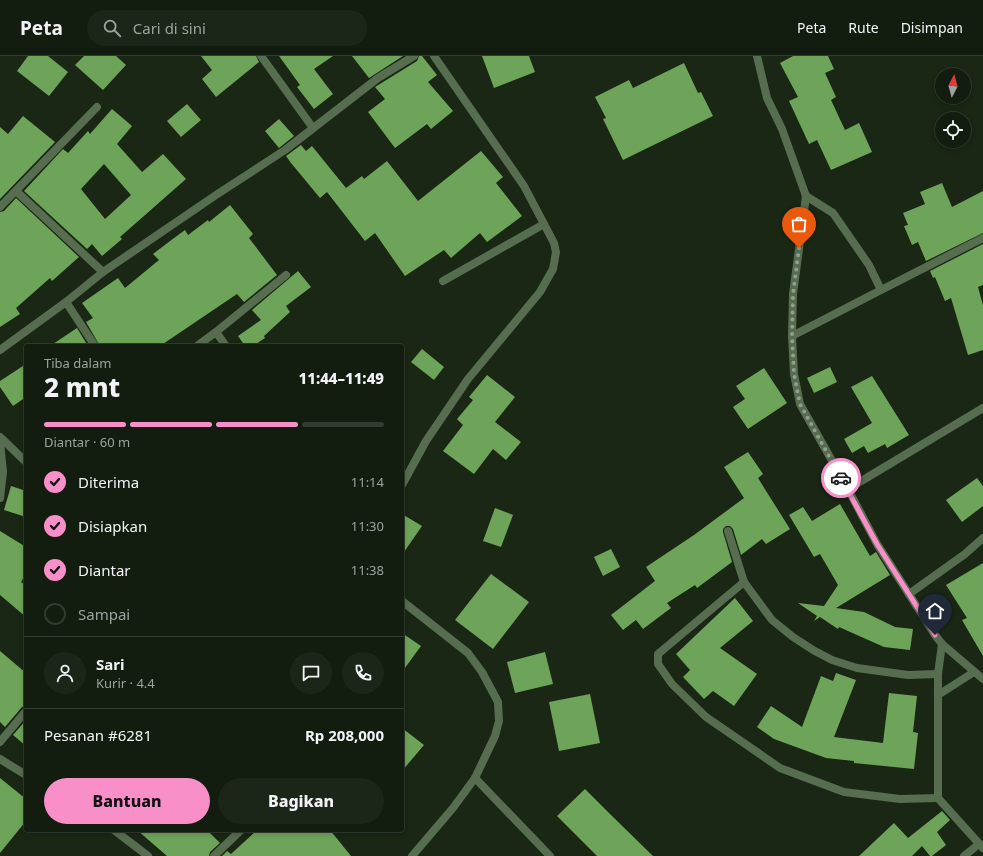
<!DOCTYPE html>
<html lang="id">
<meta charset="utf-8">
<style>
:root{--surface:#131d0f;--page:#1c2618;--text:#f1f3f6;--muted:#9da29e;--line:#323b2f;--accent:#f98fc8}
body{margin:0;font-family:"Noto Sans",sans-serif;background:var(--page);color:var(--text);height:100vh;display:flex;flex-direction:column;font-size:15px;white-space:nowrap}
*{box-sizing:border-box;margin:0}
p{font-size:13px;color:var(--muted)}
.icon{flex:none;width:22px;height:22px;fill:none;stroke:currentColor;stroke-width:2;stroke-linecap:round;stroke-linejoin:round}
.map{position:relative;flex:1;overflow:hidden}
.details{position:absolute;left:24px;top:288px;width:380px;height:488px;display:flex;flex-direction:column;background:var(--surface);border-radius:4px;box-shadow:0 2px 6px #0003,0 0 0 1px var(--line)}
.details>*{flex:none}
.needle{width:26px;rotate:6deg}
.controls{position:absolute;left:935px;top:12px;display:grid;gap:8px}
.controls a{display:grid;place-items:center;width:36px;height:36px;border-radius:50%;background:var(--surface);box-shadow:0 2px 6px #0003,0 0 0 1px var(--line);font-size:20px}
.pin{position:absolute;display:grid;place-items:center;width:34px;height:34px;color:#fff;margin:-41px -17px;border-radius:50% 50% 50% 0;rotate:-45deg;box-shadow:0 0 4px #0007}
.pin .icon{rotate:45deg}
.courier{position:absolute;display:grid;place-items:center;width:40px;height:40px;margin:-20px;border:3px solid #f98fc8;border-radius:50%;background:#fff;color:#222;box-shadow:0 1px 5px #0007}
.summary em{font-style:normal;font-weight:800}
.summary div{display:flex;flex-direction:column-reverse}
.summary{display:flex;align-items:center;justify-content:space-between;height:68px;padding:0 20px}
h1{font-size:26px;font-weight:800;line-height:30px}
.bar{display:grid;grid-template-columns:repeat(4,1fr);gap:6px 4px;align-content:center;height:48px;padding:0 20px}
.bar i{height:5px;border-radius:3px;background:var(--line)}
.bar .selected{background:var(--accent)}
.bar p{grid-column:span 4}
.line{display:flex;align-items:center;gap:10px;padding:0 20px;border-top:1px solid var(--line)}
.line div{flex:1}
.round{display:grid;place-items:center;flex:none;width:42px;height:42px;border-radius:21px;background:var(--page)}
ol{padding:0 20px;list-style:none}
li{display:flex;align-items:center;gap:12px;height:44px}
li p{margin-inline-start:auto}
li .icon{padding:4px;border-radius:50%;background:var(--accent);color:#111;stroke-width:4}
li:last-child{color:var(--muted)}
li i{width:22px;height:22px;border:2px solid var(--line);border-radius:50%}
.action{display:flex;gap:8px;margin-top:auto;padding:8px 20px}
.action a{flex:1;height:46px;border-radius:24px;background:var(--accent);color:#111;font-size:16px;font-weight:800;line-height:46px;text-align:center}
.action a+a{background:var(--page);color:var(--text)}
header{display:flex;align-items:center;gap:24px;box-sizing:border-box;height:56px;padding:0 20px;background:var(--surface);border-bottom:1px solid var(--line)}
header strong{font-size:19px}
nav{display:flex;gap:22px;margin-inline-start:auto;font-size:14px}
.search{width:280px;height:36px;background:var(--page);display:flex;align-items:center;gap:10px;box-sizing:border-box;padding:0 14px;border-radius:22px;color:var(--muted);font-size:15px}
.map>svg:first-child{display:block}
.building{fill:#6ea459;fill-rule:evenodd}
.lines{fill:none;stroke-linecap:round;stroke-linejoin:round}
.minor{stroke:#576d4f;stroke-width:8}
.done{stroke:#939e90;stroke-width:4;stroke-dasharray:0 7.2}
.route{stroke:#f98fc8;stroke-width:5}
</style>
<header>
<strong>Peta</strong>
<div class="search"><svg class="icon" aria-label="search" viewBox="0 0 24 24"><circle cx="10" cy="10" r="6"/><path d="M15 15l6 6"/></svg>Cari di sini</div>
<nav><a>Peta</a><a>Rute</a><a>Disimpan</a></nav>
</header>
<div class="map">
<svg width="983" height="800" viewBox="0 0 983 800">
<rect width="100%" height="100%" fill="#192714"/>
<g class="building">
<path d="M28,0H48L68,16L49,40L17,15Z"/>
<path d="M84,0H116L126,9L103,34L75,9Z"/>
<path d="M201,0H256L259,6L216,41L202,23L212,14Z"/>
<path d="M279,0H333L314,13L333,38L314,53L297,31L300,29Z"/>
<path d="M352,0H403L369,22Z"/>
<path d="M419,0H422L437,19L428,26L453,55L431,73L427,68L395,92L368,56L385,43L375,31L417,5Z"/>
<path d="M482,0H529L535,16L494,32Z"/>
<path d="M793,0H828L834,13L825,17L836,41L831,44L845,74L859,67L872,96L831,114L817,84L809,88L789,45L798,41L780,7Z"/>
<path d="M684,7L698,37L701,36L713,60L623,104L603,63L606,62L595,41L629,24L633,32Z"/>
<path d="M187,48L201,64L181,81L167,65Z"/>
<path d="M112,53L132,70L117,88L142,116L163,98L186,123L120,181L122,183L102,200L92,188L87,193L24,135L63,93L68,97L88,75L90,78ZM104,108L131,139L105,163L81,133Z"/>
<path d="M23,60L55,86L0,143V71L8,78Z"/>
<path d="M279,63L294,80L279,92L265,75Z"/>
<path d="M301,89L306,95L312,90L346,132L362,120L364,123L387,105L418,145L481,95L503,121L496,127L522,160L487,186L480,177L451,202L444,194L405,220L375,177L365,185L327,136L320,142L291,107L286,100Z"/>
<path d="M942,127L952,151L983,135V177L926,205L918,186L912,189L904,170L908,169L903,157L925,148L920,136Z"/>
<path d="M16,142L79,201L52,225L50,222L16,252L20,258L0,271V156L4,155Z"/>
<path d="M230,149L253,178L249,182L277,219L244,246L237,238L160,290H100L86,266L93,262L82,247L118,222L125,232L159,204L153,198L170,185L185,174L188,179L208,164L209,166Z"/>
<path d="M983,188V229L978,231L983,249V294L968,299L951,242L945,245L935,221L933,222L930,215Z"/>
<path d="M298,215L311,231L286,250L290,256L264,280L265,282L253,290H245L238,280L261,264L252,254Z"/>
<path d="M77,272L88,290H50Z"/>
<path d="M422,293L444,311L434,324L411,306Z"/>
<path d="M26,308V341L13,350L0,331V325Z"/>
<path d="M830,311L837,326L814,337L807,322Z"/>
<path d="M764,312L787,347L748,373L733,351L745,343L736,330Z"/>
<path d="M487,319L515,341L495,366L521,386L506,404L493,393L474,418L443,395L463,369L457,363L473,344L469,341Z"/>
<path d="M872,320L909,379L887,392L885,388L868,397L864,390L852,397L844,383L872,367L851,331Z"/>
<path d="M748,396L763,418L758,422L790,473L766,488L762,483L741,499L733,473L730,470H726L723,473V476L732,506L697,532L695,529L667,547L671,552L643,573L636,564L623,574L611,559L655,525L646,511L694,479L744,442L724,411Z"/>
<path d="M977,422L983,430V450L962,466L946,444Z"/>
<path d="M11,430L26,435V461L4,454Z"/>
<path d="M840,448L870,500L876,496L890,519L836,552L864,556L895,571L913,573L910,594L884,591L839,571L838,573L820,561L814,565L817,560L798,547L824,550L838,529L820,498L814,501L789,459L803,451L812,465Z"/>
<path d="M495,452L513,459L501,491L483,485Z"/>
<path d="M402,458L422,470L402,499Z"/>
<path d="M0,475L26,491V518L21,526L26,530V561L0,539Z"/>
<path d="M611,493L620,511L603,520L594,501Z"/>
<path d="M983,507V600L962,564L967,562L946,529Z"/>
<path d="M491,518L529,546L493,593L455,564Z"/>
<path d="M735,542L753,565L720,592L757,618L734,650L713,635L704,643L683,621L690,614L676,598Z"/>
<path d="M402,577L421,590L402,616Z"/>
<path d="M0,595L26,617V650L22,651L5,671L0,666Z"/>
<path d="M545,596L553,628L515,637L507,606Z"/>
<path d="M836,617L856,624L834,681L883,687L889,637L917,640L913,676L918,677L914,713L854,707V705L826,702L774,683L757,671L771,650L802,671L821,620L833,625Z"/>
<path d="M590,638L600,687L559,695L549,646Z"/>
<path d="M26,664V690L13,679Z"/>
<path d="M402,672L424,689L402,715Z"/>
<path d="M0,722L26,743V765L0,797Z"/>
<path d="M585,733L611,759L653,800H597L557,760Z"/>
<path d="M942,755L950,764L937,776L946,789L932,800H930L922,790L912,800H859L894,767L908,782Z"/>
<path d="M137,774H207L220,787L210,796L209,800H167Z"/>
<path d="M257,774H330L351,800H222L227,795L231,798Z"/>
</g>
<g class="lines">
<g class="minor">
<path d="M261,0L313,72"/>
<path d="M757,0L767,42L782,73L806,140L793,238L792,280L794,318L800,348L848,433L983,352"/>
<path d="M16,135L103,216"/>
<path d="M806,140L833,157L869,209L881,234L983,182"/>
<path d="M0,151L97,51"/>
<path d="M443,225L544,168"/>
<path d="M66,246L95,290"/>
<path d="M216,276L226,290"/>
<path d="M792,280L881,234"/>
<path d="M197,290L216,276L286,219"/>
<path d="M0,294L66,246L103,216L216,139L285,94L378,22L414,0"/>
<path d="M0,381L26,406"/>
<path d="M0,386L3,416L0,442"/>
<path d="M402,429L426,385L468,323L540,236L553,213L556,196L554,187L524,130L434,0"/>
<path d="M848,433L877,488L935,579L942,588L983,623"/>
<path d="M728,475L744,526L772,564L793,581L813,594L832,604L857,612L908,619L938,618"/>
<path d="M744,526L658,598V608L672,628L706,661L780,712L844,736L900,743L938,742"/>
<path d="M909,538L965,498L983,482"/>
<path d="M402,545L468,597L482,616L498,646L499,665L495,680L475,722L453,752L412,800"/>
<path d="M942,588L938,618V742L983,792"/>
<path d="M938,639L974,616"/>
<path d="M0,686L26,655"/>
<path d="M0,703L26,719"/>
<path d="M475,722L550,800"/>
<path d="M114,774L148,800"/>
<path d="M214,800L241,774"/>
<path d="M964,800L979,788"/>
</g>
</g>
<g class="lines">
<path class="done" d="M799,192L793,238L792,280L794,318L800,348L841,422"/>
<path class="route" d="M841,422L877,488L935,579"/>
</g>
</svg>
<div class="controls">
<a><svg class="needle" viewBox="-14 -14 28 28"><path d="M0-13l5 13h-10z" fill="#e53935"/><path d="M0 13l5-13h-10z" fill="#9da29e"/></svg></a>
<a><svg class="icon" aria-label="locate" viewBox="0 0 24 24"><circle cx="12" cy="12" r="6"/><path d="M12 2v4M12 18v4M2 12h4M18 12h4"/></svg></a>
</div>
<div class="pin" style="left:799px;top:192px;background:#ea580c"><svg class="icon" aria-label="bag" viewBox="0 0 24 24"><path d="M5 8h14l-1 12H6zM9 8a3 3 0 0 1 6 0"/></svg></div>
<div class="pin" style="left:935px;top:579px;background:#1f2937"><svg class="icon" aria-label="home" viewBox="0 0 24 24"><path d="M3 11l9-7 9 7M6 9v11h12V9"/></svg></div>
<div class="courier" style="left:841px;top:422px"><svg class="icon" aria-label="car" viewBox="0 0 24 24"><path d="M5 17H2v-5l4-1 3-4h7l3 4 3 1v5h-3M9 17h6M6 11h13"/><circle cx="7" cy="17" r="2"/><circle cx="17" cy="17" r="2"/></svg></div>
<section class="details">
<div class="summary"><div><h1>2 mnt</h1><p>Tiba dalam</p></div><em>11:44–11:49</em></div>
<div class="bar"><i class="selected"></i><i class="selected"></i><i class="selected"></i><i></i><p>Diantar · 60 m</p></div>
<ol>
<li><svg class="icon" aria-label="check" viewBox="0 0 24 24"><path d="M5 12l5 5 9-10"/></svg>Diterima<p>11:14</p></li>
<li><svg class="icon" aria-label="check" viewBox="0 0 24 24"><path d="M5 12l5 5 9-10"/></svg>Disiapkan<p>11:30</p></li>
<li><svg class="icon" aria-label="check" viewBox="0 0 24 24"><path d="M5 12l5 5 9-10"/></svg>Diantar<p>11:38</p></li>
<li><i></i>Sampai</li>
</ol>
<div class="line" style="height:72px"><a class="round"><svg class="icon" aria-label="person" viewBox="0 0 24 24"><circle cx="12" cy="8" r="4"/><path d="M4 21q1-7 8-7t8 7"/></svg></a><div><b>Sari</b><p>Kurir · 4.4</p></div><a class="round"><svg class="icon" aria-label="chat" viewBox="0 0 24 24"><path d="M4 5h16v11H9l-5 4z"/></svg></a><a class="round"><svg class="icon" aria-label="phone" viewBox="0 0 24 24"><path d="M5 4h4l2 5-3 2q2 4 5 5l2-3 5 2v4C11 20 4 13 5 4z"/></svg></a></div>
<div class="line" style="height:52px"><div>Pesanan #6281</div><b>Rp 208,000</b></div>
<div class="action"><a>Bantuan</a><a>Bagikan</a></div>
</section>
</div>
